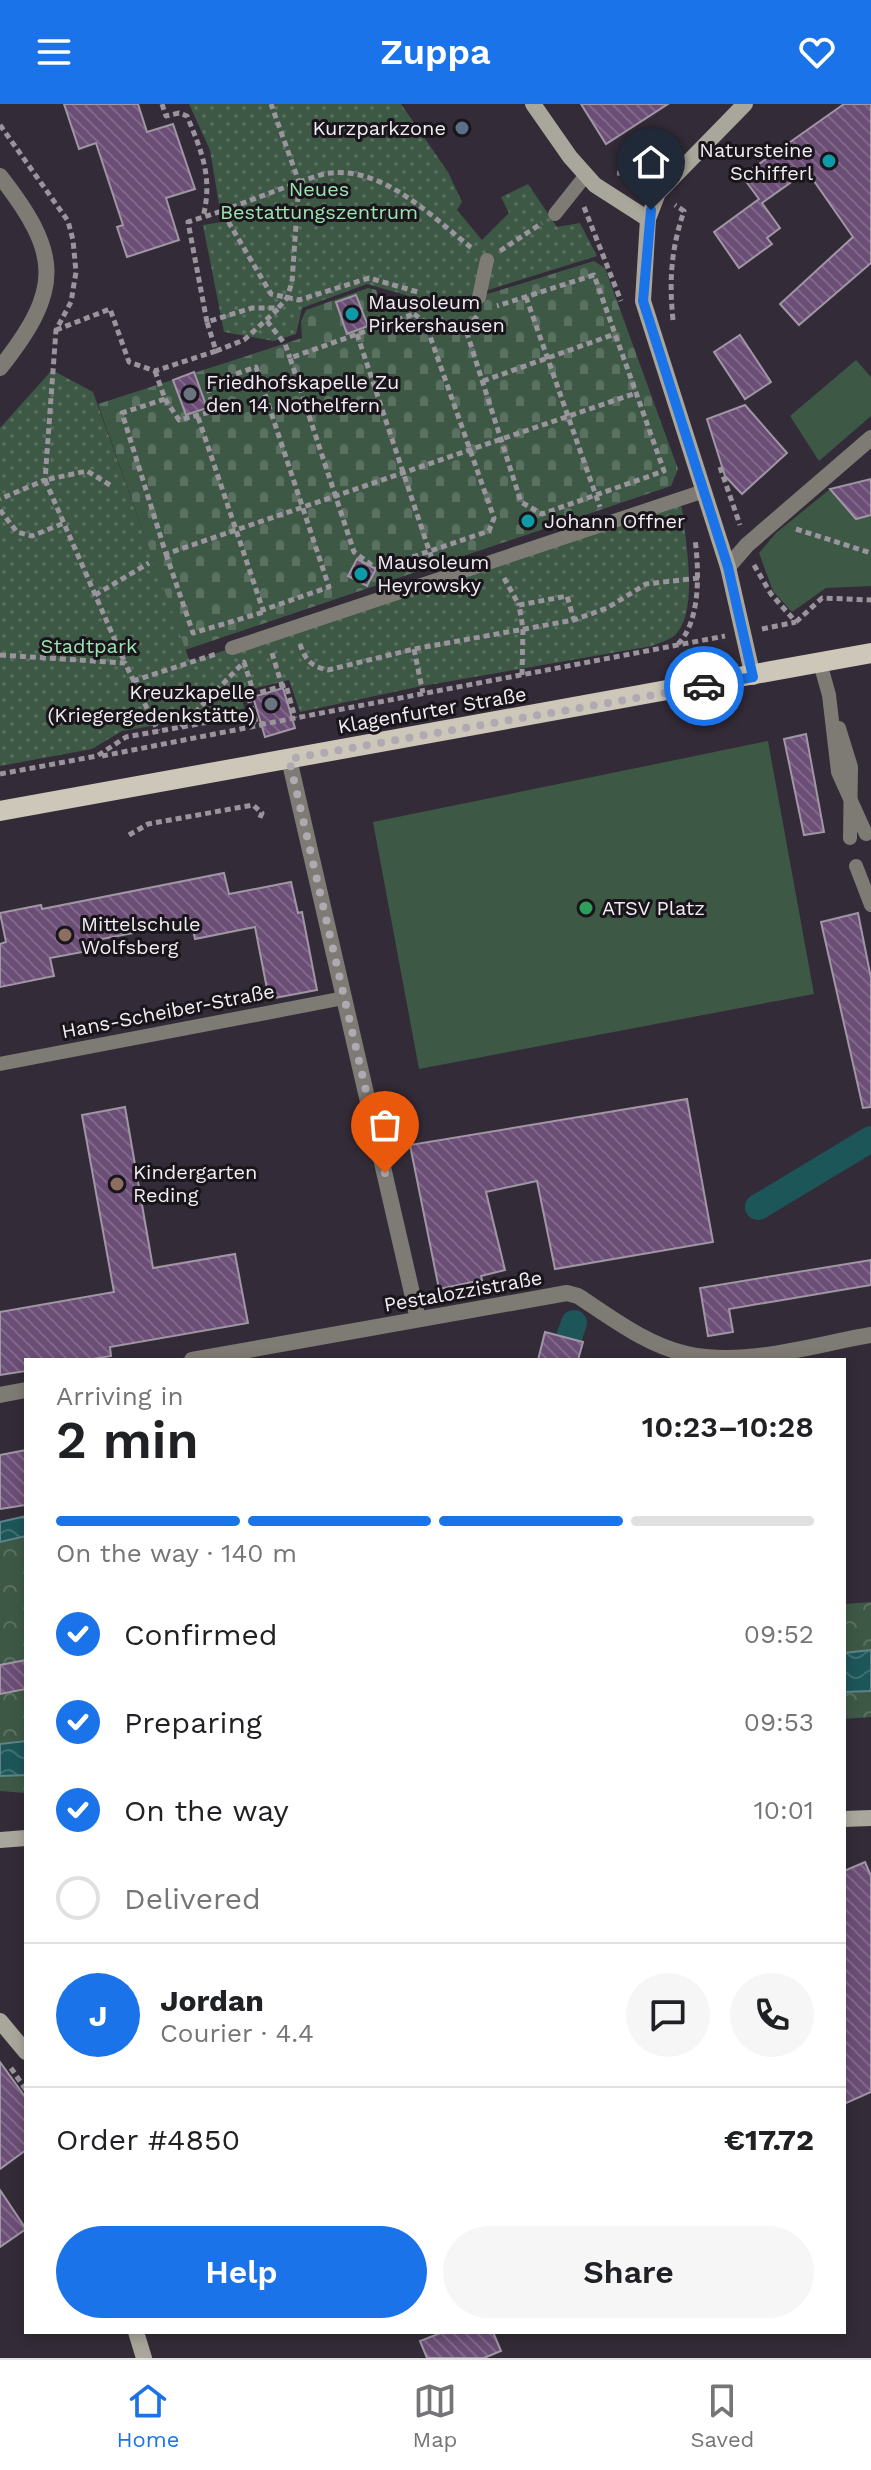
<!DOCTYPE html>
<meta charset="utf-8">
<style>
:root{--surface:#fff;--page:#f6f6f6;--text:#202124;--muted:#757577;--line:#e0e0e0;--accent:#1a73e8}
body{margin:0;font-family:"Work Sans",sans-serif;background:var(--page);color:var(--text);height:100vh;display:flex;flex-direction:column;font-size:30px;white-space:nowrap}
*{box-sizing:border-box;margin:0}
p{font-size:26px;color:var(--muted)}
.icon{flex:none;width:44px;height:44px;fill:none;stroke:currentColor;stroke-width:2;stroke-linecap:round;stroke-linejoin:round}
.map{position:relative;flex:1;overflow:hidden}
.panel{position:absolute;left:24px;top:1254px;width:822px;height:976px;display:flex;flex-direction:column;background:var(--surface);border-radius:0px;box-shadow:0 4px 12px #0003}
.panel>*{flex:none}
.pin{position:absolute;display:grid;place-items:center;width:68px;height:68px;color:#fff;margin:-82px -34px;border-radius:50% 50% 50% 0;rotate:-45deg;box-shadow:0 0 8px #0007}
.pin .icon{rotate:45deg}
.courier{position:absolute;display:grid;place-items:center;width:80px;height:80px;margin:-40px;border:6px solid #1a73e8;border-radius:50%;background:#fff;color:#222;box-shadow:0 2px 10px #0007}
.headline em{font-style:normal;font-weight:600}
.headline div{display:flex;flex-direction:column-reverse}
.headline{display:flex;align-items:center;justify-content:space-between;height:136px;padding:0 32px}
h1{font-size:52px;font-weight:600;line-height:60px}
.bar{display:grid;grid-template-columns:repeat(4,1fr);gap:12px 8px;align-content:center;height:96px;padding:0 32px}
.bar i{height:10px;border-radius:6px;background:var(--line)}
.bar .selected{background:var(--accent)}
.bar p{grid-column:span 4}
.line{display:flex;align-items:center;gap:20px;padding:0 32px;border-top:2px solid var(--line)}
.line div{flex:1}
.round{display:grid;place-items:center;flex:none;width:84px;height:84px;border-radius:42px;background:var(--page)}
ol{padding:0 32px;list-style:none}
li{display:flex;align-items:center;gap:24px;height:88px}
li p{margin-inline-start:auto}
li .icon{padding:8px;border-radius:50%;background:var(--accent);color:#fff;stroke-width:4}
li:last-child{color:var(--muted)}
li i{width:44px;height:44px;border:4px solid var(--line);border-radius:50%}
.primary-button{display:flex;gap:16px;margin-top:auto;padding:16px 32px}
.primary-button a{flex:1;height:92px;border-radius:48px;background:var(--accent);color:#fff;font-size:32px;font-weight:600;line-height:92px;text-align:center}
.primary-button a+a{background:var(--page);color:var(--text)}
header{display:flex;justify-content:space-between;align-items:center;height:104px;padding:0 32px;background:var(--accent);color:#fff;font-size:36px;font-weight:600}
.tab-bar{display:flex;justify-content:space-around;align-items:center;height:112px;border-top:2px solid var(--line);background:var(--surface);font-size:22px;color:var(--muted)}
.tab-bar a{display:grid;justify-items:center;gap:4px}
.tab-bar .selected{color:var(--accent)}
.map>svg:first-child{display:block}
.grass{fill:#3e5846}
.forest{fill:url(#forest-crowns)}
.cemetery{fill:url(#cemetery-stones)}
.park{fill:url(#park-dots)}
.water{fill:url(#water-waves);stroke:#5d8388;stroke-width:2}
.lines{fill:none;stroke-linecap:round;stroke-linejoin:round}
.canal{stroke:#1d5659;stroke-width:26}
.building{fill:url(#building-back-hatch);stroke:#a096a4;stroke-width:2}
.path{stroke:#9a949d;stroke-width:5;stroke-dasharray:6 4;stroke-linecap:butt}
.lane{stroke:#7d7b74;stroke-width:14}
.street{stroke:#7d7b74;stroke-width:16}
.secondary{stroke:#a9a69b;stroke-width:16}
.primary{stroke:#ccc7b9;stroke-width:20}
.done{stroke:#afa9b2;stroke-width:8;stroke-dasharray:0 14.4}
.route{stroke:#1a73e8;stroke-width:10}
.service-dot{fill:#5c6f8a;stroke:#19151a;stroke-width:3}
.culture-dot{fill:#0f9aa8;stroke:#19151a;stroke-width:3}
.worship-dot{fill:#6b7280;stroke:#19151a;stroke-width:3}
.leisure-dot{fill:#2e9e5b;stroke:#19151a;stroke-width:3}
.education-dot{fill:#8d6e63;stroke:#19151a;stroke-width:3}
.labels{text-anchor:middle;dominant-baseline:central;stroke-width:6;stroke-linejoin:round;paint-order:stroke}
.poi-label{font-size:20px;fill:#f2edf5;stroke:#19151a;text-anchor:start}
.park-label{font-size:20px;fill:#9be5b2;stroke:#19151a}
.street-label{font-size:20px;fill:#f2edf5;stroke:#19151a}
</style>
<header><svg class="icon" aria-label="menu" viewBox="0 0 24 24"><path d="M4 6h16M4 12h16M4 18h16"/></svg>Zuppa<svg class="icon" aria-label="heart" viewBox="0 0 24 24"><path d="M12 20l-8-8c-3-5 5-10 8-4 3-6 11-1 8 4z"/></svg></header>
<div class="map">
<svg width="871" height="2254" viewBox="0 0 871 2254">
<defs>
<pattern id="forest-crowns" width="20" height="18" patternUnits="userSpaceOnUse" patternTransform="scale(2)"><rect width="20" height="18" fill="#3e5846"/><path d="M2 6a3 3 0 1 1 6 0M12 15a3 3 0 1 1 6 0" fill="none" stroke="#5a7061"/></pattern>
<pattern id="cemetery-stones" width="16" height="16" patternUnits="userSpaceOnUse" patternTransform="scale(2)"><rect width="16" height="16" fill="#3e5846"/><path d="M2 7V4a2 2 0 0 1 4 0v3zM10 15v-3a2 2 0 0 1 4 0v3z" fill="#5a7061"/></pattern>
<pattern id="park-dots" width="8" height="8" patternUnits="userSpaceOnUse" patternTransform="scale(2)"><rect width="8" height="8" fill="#3e5846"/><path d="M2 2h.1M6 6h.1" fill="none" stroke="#5a7061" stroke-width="1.8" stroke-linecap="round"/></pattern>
<pattern id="water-waves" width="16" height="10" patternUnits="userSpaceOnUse" patternTransform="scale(2)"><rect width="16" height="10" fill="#1d5659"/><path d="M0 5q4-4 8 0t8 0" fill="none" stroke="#3e6f71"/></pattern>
<pattern id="building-back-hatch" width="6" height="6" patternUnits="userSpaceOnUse" patternTransform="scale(2)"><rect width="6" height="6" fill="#6b4e76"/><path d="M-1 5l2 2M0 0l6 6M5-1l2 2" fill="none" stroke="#81688a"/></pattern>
</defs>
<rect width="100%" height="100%" fill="#332b37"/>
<g class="grass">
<path d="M856,256L871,273V312L819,357L790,312Z"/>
<path d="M830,385L856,415L871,411V482L826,484L792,508L773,487L759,449L776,429Z"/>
<path d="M768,637L814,890L419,965L373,718Z"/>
</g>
<g class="forest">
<path d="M26,1432V1637L0,1640V1438Z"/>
<path d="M871,1498V1546L844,1549V1500Z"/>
<path d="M871,1587V1613L844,1615V1588Z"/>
<path d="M26,1671V1689L0,1687V1672Z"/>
</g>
<path class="cemetery" d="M594,157L605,164L678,365L671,382L185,546L98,300L302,234L301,217L306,206L368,184L376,186L382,202L406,192L439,205Z"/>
<g class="park">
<path d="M189,0H401L448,68L462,98L457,106L482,136L509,109L501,93L528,80L557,123L580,119L597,152L440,201L367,180L302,204L296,230L274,237L224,228L203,121L222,118L210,46Z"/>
<path d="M52,266L93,288L190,558L676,395L682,404C685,435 700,509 674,532C669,536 659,539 652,542L417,583L300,608L289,576L240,588L245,606L122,627L92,645L0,662V324Z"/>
</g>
<g class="water">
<path d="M26,1412V1432L0,1438V1418Z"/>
<path d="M871,1546V1587L844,1588V1549Z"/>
<path d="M26,1637V1671L0,1672V1640Z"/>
</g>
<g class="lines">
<g class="canal">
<path d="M758,1103L871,1035"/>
<path d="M561,1256L574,1219"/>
</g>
</g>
<g class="building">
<path d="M64,0H138L147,28L173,20L195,85L166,94L179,136L127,153L117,123L123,121L96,39L79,45Z"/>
<path d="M581,0H668L606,40Z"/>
<path d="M844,0H871V159L799,221L780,200L853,133L807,67L762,99L780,124L767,134L772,140L739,164L714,128L759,95L742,72Z"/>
<path d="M356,191L368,222L347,230L336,198Z"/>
<path d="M740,231L771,278L745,295L714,248Z"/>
<path d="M194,268L207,304L186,311L173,276Z"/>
<path d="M745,301L787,349L742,390L725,372L707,315Z"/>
<path d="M871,375V411L856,415L830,385Z"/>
<path d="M357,455L376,465L367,482L348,472Z"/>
<path d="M283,584L295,624L265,633L253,593Z"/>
<path d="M806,630L824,728L804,731L784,635Z"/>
<path d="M224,769L229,790L291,778L298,809L302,808L317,886L269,895L255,823L195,835L191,818L86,838L88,847L50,854L54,872L0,883V840L6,838L0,809L41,801L42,805Z"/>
<path d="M858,809L871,874V1003L863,1004L821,818Z"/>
<path d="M687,995L713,1138L555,1165L537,1077L486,1088L505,1166L481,1172L482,1176L439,1185L410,1041Z"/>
<path d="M125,1003L153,1164L235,1150L248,1219L110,1243L111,1252L86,1256H26V1267L0,1271V1208L114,1188L82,1011Z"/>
<path d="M871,1156V1181L729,1205L733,1228L708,1232L700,1184Z"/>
<path d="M545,1228L583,1238L578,1256H538Z"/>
<path d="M26,1346V1401L0,1405V1351Z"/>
<path d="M26,1556V1585L0,1590V1561Z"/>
<path d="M865,1758L871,1772V1988L844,2000V1767Z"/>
<path d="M0,1958L26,1994V2046L0,2065Z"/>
<path d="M0,2086L26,2125L0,2143Z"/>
<path d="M443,2228H493L501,2247L484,2254H427L420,2237Z"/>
</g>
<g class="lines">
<g class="path">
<path d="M162,0L166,12L179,9L187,12C202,48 213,74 203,113"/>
<path d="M0,21L68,117L73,136L76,168L71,198L56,226L45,376L0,395"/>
<path d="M617,69L635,70L655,58"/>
<path d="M635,70L645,78"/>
<path d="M584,103L621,197"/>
<path d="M222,107L299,78L271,0"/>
<path d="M500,147L542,119"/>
<path d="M526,193L600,403"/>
<path d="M414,210L425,218L494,414L489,427L377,465L354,448L290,254Z"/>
<path d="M477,212L466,226L521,398L542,410L664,367L594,171L497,202"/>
<path d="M673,216C669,177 671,145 684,107L675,101"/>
<path d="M267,217L285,240L290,254"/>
<path d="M207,218L188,118L222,107L271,190L299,196L369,174L418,188"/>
<path d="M56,226L110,205L129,258L155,267L216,247L207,218L252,204H278L287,194L292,178L299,78C309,75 320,70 330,69C385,63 433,114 473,145"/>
<path d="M357,230L434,461"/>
<path d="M216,247L244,236L278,205"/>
<path d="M155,267L165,295L122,309L166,450L636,289"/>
<path d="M483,277L615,230"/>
<path d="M165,295L179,316L214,307L207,280L256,263L329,483L263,506L198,313"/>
<path d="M720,363L740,421"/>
<path d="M110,381L87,367L45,376L125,559"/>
<path d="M0,406L17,428L32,432L64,419"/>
<path d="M796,425L871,449"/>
<path d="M166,450L193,529L264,508"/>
<path d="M754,461L771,490L795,517"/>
<path d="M504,474L519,501"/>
<path d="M95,491L149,459"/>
<path d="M796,518L822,494L871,496"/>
<path d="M762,525L796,518"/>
<path d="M300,540C305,556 312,563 328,566L414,545L574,516L607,504L646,480L699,474"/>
<path d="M678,540C701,517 699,466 695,435"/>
<path d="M414,545L423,589"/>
<path d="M272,549L282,582"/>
<path d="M0,551L125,559L158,627"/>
<path d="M522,571L523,524L519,501L567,492L574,516"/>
<path d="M133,577L216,550"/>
<path d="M256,618L248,592L286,581L295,614"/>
<path d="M181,623L244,558L254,590"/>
<path d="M102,652L261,621"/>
<path d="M0,670L97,652L126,633L237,613L264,620L725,532"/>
<path d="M129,731L148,720L253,701L262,709L259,716"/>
<path d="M11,1964L26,1986"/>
</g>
<g class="lane">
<path d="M555,110L586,71"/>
<path d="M479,193L487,156"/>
<path d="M232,544L704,387"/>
<path d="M820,559L829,591L838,668L866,730"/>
<path d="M839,624L851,663L850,734"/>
<path d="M856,762L871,801"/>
<path d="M0,960L344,894"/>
</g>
<g class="street">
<path d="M0,72C61,150 63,185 0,264"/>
<path d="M728,463L747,441L871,334"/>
<path d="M289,655L418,1215"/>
<path d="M192,1256L567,1189L578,1192C610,1213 648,1242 687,1250C746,1263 812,1241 871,1231"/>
<path d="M0,1291L26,1286"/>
</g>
<g class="secondary">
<path d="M533,0L570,53L595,81L648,115"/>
<path d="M745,0L658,89L648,115L643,197L728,463L753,573"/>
<path d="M844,1715L871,1714"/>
<path d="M0,1736L26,1734"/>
<path d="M0,1917L26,1948"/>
<path d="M136,2228L144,2254"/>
</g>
<path class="primary" d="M0,707L871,549"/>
</g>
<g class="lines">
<path class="done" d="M385,1069L289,655L704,582"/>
<path class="route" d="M651,106L643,197L728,463L753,573L704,582"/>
</g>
<circle class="service-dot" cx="462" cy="24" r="8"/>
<g class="culture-dot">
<circle cx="829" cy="57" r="8"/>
<circle cx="352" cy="210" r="8"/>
<circle cx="528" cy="417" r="8"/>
<circle cx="361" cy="470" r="8"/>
</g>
<g class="worship-dot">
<circle cx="190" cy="290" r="8"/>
<circle cx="271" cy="600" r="8"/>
</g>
<circle class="leisure-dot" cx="586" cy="804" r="8"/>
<g class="education-dot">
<circle cx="65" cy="831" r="8"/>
<circle cx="117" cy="1080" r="8"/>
</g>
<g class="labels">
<g class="poi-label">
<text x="446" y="24" text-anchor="end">Kurzparkzone</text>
<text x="813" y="46" text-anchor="end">Natursteine<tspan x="813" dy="23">Schifferl</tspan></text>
<text x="368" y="198">Mausoleum<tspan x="368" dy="23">Pirkershausen</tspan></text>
<text x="206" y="278">Friedhofskapelle Zu<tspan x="206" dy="23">den 14 Nothelfern</tspan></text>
<text x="544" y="417">Johann Offner</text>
<text x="377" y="458">Mausoleum<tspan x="377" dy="23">Heyrowsky</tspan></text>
<text x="255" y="588" text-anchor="end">Kreuzkapelle<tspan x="255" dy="23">(Kriegergedenkstätte)</tspan></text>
<text x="602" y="804">ATSV Platz</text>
<text x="81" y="820">Mittelschule<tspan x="81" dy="23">Wolfsberg</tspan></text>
<text x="133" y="1068">Kindergarten<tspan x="133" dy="23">Reding</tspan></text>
</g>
<g class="park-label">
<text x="319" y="85">Neues<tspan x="319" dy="23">Bestattungszentrum</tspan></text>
<text x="89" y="542">Stadtpark</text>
</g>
<g class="street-label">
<text transform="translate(432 606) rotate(-10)">Klagenfurter Straße</text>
<text transform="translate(168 907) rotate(-11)">Hans-Scheiber-Straße</text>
<text transform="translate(463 1187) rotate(-10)">Pestalozzistraße</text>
</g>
</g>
</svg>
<div class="pin" style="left:385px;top:1069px;background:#ea580c"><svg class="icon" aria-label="bag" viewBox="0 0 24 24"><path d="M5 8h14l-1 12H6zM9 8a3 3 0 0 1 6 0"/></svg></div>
<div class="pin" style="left:651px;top:106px;background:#1f2937"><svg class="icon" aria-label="home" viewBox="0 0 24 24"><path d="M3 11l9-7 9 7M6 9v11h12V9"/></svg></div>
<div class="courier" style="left:704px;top:582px"><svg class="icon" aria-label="car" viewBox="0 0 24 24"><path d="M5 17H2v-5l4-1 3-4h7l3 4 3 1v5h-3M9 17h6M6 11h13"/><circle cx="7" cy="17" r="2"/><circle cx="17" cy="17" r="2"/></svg></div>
<section class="panel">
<div class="headline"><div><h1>2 min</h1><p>Arriving in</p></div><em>10:23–10:28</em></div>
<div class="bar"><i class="selected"></i><i class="selected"></i><i class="selected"></i><i></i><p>On the way · 140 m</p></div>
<ol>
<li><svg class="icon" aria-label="check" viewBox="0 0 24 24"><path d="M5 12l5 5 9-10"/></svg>Confirmed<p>09:52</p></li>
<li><svg class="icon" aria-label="check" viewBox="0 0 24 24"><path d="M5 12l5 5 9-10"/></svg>Preparing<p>09:53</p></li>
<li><svg class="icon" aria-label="check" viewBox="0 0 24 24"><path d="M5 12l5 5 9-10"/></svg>On the way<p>10:01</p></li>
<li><i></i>Delivered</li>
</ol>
<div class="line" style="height:144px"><b class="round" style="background:var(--accent);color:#fff">J</b><div><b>Jordan</b><p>Courier · 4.4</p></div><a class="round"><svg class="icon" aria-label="chat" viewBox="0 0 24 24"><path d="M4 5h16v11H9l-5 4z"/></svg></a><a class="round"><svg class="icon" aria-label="phone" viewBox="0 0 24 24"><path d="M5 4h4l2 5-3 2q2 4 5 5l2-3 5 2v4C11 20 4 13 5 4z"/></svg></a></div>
<div class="line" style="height:104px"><div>Order #4850</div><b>€17.72</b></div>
<div class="primary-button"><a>Help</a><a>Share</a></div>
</section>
</div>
<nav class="tab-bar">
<a class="selected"><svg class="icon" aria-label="home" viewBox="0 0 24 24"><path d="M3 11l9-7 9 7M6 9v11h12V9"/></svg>Home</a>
<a><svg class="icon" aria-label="map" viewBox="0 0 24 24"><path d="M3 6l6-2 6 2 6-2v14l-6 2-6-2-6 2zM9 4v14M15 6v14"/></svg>Map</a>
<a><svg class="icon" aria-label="saved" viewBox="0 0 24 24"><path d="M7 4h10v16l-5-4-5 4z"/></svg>Saved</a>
</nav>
